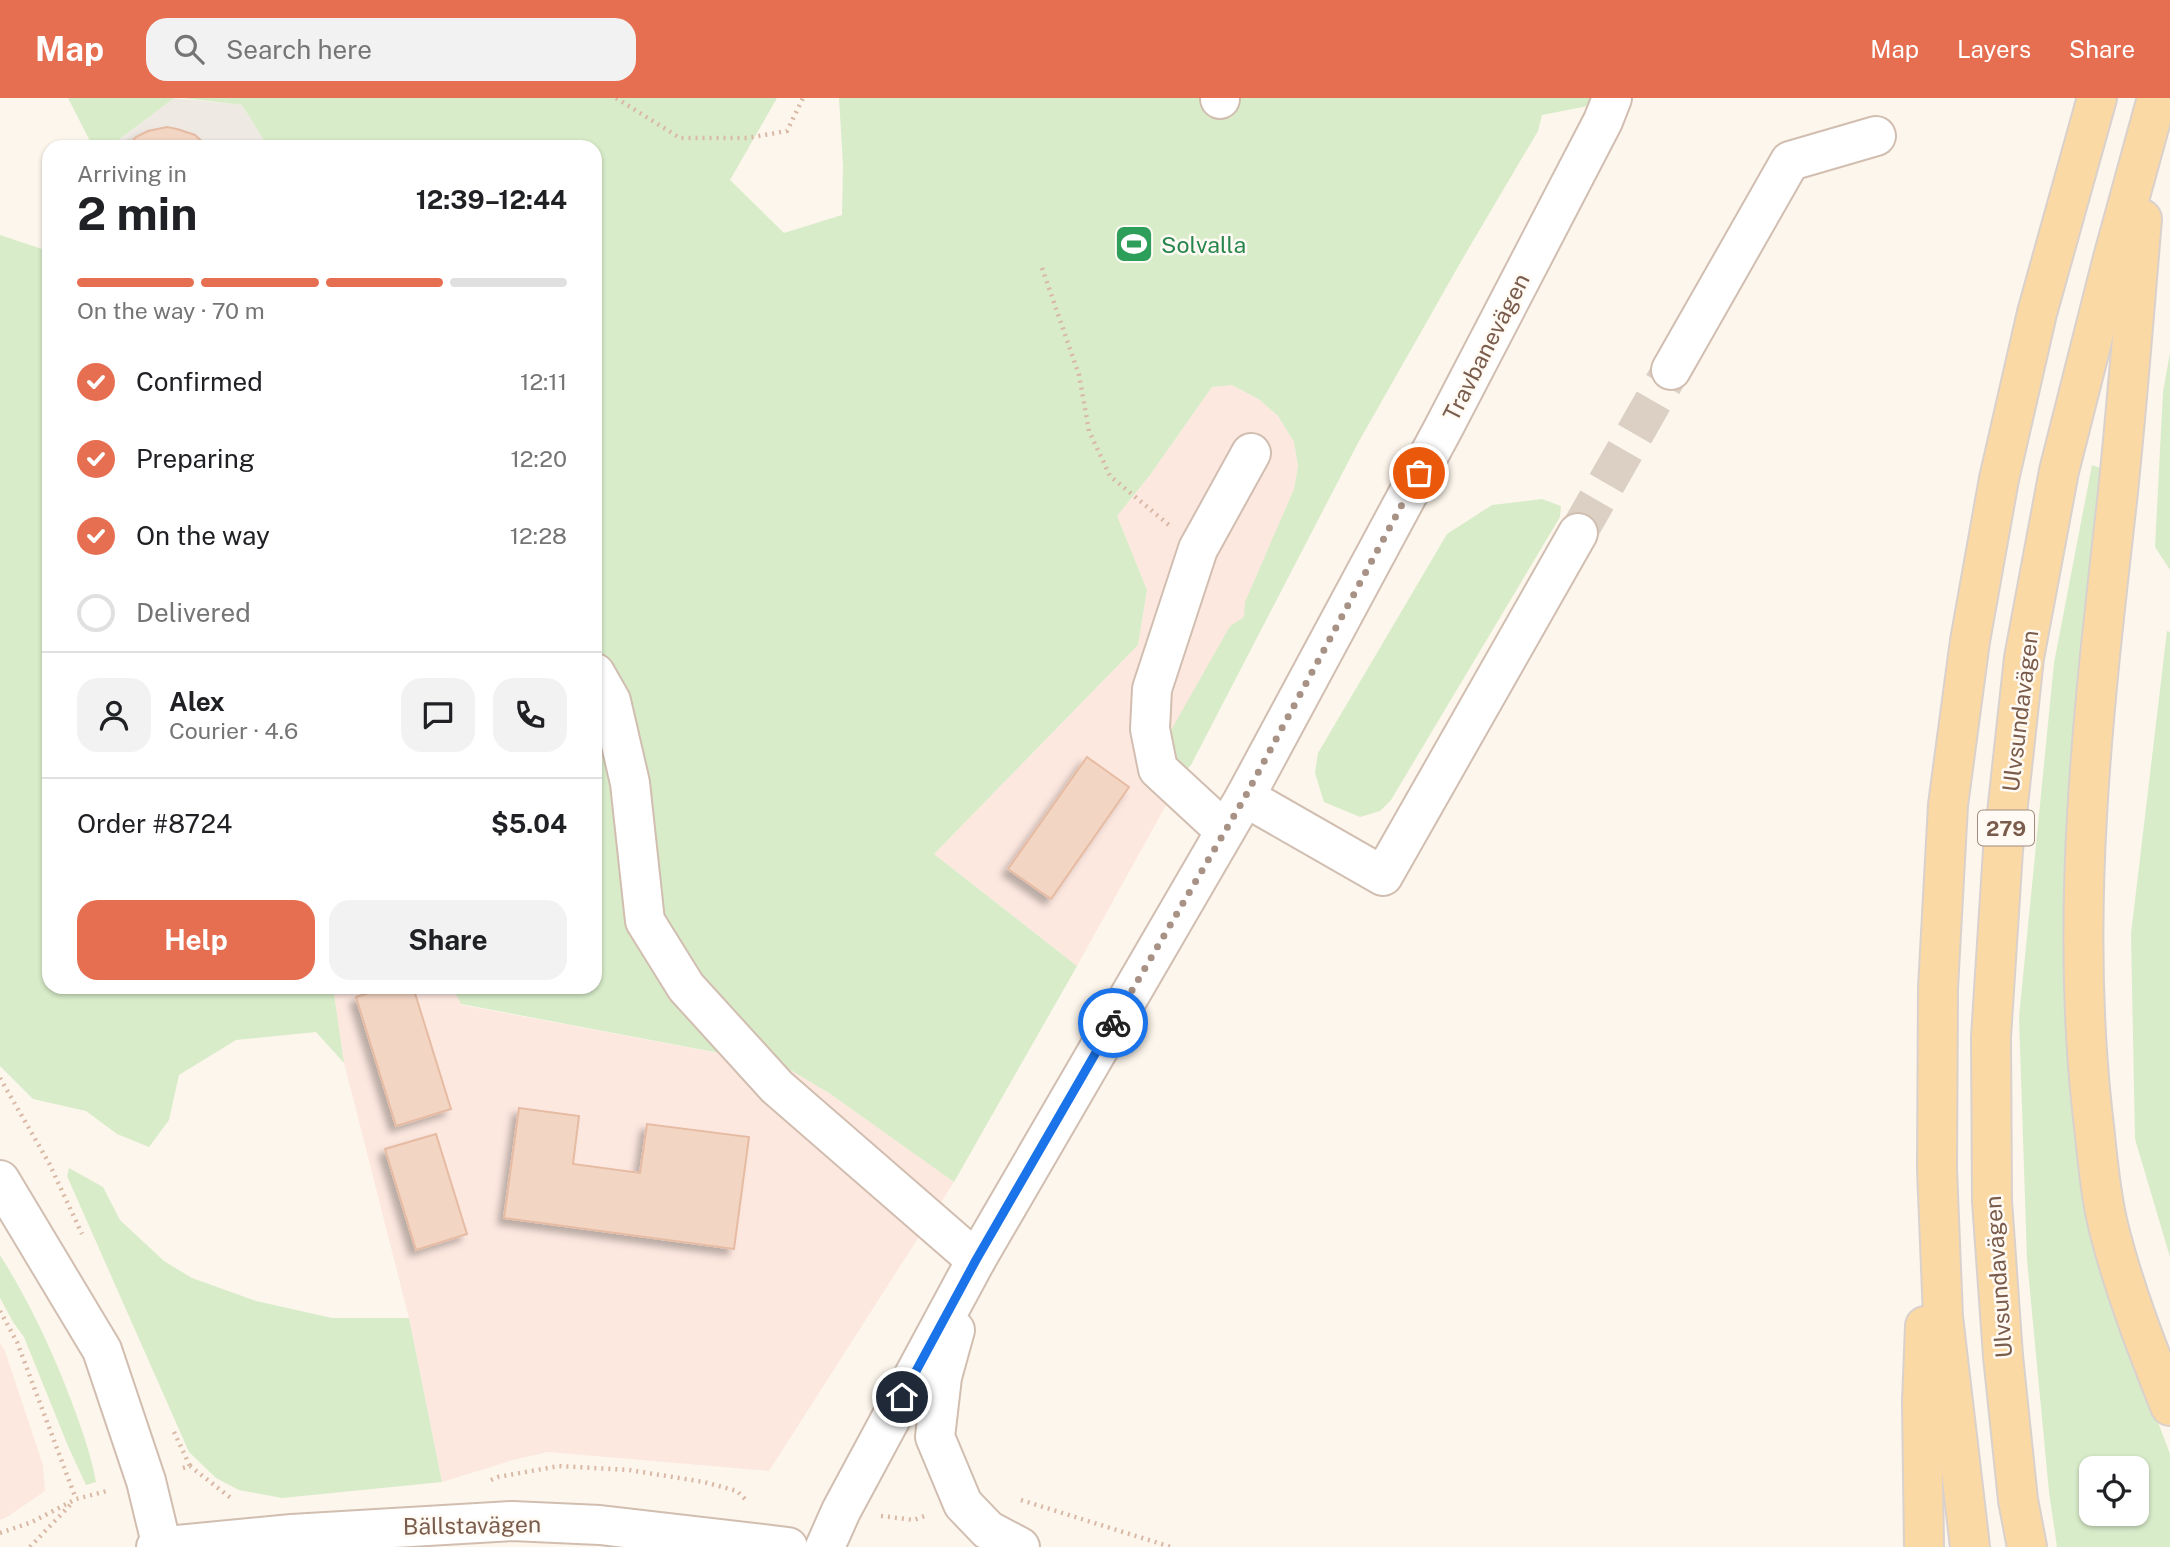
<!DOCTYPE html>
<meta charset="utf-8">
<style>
:root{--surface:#fff;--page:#f2f2f2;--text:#202124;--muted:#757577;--line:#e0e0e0;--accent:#e76f51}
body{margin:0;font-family:"Public Sans",sans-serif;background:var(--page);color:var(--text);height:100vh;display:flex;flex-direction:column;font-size:26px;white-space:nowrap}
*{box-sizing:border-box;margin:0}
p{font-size:23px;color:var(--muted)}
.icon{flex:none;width:38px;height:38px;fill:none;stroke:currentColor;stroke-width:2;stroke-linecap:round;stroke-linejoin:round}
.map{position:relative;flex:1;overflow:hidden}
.details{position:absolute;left:42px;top:42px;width:560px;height:854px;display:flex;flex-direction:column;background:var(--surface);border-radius:21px;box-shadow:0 2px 5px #0004}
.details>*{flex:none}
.buttons{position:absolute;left:2079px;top:1358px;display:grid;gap:14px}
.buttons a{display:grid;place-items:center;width:70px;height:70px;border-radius:14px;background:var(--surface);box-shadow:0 2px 5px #0004;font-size:35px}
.pin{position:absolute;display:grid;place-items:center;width:60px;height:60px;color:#fff;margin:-30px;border:4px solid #fff;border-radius:50%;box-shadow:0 2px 7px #0007}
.courier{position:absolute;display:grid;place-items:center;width:70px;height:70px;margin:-35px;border:5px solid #1a73e8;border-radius:50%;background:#fff;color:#222;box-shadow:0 2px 9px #0007}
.headline em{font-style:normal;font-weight:700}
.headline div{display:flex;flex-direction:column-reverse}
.headline{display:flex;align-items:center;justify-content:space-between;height:119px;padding:0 35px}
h1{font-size:46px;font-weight:700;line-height:52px}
.bar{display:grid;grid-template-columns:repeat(4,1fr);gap:10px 7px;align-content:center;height:84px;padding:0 35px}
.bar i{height:9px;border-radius:5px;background:var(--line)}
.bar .on{background:var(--accent)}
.bar p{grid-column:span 4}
.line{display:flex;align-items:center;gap:18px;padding:0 35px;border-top:2px solid var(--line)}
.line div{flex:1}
.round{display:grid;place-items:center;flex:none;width:74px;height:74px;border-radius:21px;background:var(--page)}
ol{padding:0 35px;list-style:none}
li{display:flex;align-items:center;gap:21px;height:77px}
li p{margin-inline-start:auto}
li .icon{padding:7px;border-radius:50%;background:var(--accent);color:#fff;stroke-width:4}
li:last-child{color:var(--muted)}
li i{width:38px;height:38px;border:4px solid var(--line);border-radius:50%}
.primary-button{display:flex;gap:14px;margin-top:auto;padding:14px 35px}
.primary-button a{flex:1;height:80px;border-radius:21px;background:var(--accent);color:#fff;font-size:28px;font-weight:700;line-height:80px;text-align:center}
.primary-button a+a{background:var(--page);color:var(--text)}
header{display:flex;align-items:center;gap:42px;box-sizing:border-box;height:98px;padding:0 35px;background:var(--accent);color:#fff}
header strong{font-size:33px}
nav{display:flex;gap:38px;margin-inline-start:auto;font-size:24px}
.search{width:490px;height:63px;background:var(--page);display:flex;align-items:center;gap:18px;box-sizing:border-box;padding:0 24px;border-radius:21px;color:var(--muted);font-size:26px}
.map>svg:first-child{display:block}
.commercial{fill:#fde8e0}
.industrial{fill:#efe9e4}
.green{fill:#d8ecc9;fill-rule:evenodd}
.building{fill:#f3d5c3;stroke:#e6bba3;stroke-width:2;filter:url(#shadow)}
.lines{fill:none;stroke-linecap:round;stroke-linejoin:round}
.minor-tunnel{stroke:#dcd0c4;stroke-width:38;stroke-dasharray:38 19;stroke-linecap:butt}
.minor-casing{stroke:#d1beb0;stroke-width:42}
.major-casing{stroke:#dad1cd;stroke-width:42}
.path{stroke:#d9b8a5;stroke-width:4.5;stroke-dasharray:2 5;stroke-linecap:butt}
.minor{stroke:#fff;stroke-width:38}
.major{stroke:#fbd9a5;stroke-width:38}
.done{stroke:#a89285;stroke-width:7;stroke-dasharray:0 12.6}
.route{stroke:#1a73e8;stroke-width:9}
.labels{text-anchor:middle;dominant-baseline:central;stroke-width:5;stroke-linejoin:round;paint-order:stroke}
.shield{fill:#fffaf3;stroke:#a28b7f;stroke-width:2}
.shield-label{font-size:21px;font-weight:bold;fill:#7a5c4d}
.leisure-label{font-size:23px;fill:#27864d;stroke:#fffaf3;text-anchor:start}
.street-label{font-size:23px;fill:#7a5c4d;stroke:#fffaf3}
</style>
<header>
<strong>Map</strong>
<div class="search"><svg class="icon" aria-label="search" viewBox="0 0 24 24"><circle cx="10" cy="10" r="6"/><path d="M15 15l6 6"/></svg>Search here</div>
<nav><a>Map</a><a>Layers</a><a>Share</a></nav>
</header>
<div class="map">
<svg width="2170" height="1449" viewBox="0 0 2170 1449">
<defs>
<filter id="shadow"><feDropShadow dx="-6" dy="6" stdDeviation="3.5" flood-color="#0004"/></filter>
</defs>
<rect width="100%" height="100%" fill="#fdf6ec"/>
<g class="commercial">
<path d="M1232,287L1260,302L1278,318L1294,344L1298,368L1294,391L1246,504L1244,519L1230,528L1185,673L1077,868L934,756L1138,547L1147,492L1117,418L1150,377L1212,289Z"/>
<path d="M333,889H452L462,907L782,967L829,995L954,1084L769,1373L548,1354L513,1362L442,1384L409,1220L344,965Z"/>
<path d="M0,1245L5,1253L43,1367L45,1393L7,1419L0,1422Z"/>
</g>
<path class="industrial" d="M174,0L242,7L268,49H109Z"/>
<g class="green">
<path d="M68,0H174L109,49H93Z"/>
<path d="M183,0H777L730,82L784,135L842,117L843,68L839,0H1629L1542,17L1538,33L1463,160L1358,345L1191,667L1185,673L1175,665L1170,634L1230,528L1244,519L1245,504L1294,391L1298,368L1294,344L1278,318L1260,302L1232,287L1212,289L1150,377L1117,418L1147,492L1138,547L934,756L1077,868L954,1084L829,995L782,967L461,906L452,889H595V49H268L242,7Z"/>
<path d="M0,137L42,151L49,150V889H333L344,965L316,934L236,942L179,977L169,1022L149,1049L117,1036L86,1013L33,1001L0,968Z"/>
<path d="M2170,255V472L2155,449L2163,294Z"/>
<path d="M2092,367L2108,373L2068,716L2064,889L2079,1039L2115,1191L2158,1324L2170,1356V1449H2057L2049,1394L2027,1162L2019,919L2054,565ZM2091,1370H2137V1416H2091Z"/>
<path d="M1542,401L1561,408L1560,419L1391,702L1380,713L1360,719L1324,704L1315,675L1318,655L1447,436L1492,407Z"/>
<path d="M2167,533L2170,534V1159L2135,1041L2131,836Z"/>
<path d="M69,1070L103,1089L120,1122L164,1163L192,1180L256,1203L332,1220H409L442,1384L282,1400L239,1392L216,1380L189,1354L67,1078Z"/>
<path d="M0,1157C29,1203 52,1252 71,1302C81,1329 91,1356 96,1384L86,1387L68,1348L24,1239L13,1224L0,1200Z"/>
</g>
<g class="building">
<path d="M167,29L177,31L195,37L208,49H126L136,39L148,33Z"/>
<path d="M1087,659L1129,689L1051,801L1008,771Z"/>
<path d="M388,889H413L451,1011L396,1028L356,899Z"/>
<path d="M519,1010L579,1018L573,1066L640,1075L647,1026L749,1039L734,1151L504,1120Z"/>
<path d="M436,1036L467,1136L416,1152L385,1051Z"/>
</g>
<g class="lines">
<path class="minor-tunnel" d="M1578,435L1671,272"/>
<g class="minor-casing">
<g id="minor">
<path d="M1220,1V0"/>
<path d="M1671,272L1790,63L1876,38"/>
<path d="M595,575L611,603L630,685L645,823L686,889L777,989L976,1162"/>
<path d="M1245,699L1383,778L1578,435"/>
<path d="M1225,733L1158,671L1150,631L1152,591L1198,451L1251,355"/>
<path d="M0,1082L102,1252L146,1383L162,1449"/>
<path d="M955,1232L942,1279L935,1339L963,1406L988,1432L1020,1449"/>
<path d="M156,1449L292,1436L512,1423L600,1427L788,1449"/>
<path d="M825,1449L841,1413L976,1162L1245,699L1444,329L1603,23L1612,0"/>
</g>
</g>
<g class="major-casing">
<g id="major">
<path d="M2142,121C2134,215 2127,309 2117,403C2094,606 2070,807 2092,1011C2097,1051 2099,1092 2109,1131C2124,1191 2147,1250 2170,1308"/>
<path d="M1924,1449L1922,1304L1925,1228"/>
<path d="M1970,1449L1943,1219L1937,1071L1938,890L1948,707L1970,543L1999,381L2037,215L2097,0"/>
<path d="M2027,1449L2018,1402L2003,1258L1992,1103L1991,939L2003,752L2024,560L2059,373L2113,160L2157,0"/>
</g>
</g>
<g class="path">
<path d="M616,0L680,40H747L787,33L803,0"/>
<path d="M1042,170L1079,277L1089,333L1110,378L1169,427"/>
<path d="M0,980L49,1065L82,1136"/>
<path d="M0,1213L17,1244L76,1401"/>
<path d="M174,1334L190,1368"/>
<path d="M183,1370L190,1368L232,1401"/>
<path d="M491,1382L498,1379L559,1368L629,1372L704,1384L737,1393L747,1403"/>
<path d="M1021,1402L1171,1449"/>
<path d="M881,1418L914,1422L927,1417"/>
<path d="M0,1435L32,1424L76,1401L107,1393"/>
<path d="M30,1449L73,1404"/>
</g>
<use href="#minor" class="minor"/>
<use href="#major" class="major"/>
</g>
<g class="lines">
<path class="done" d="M1113,925L1245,699L1419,375"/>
<path class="route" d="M902,1299L976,1162L1113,925"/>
</g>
<defs>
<g id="stadium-square" transform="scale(2.0125)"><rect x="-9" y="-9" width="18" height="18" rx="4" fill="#2e9e5b" stroke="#fffaf3"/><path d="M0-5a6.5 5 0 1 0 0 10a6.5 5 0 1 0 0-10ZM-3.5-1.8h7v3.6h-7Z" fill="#fff"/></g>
</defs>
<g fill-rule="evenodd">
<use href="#stadium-square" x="1134" y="146"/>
</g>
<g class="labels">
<rect class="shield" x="1978" y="712.5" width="56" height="35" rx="5"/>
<g class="shield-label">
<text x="2006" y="730">279</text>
</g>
<g class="leisure-label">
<text x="1161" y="146">Solvalla</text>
</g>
<g class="street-label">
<text transform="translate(1486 249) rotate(-63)">Travbanevägen</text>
<text transform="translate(2020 613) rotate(-83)">Ulvsundavägen</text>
<text transform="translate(1998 1179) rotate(-94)">Ulvsundavägen</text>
<text transform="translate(472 1427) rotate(-1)">Bällstavägen</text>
</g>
</g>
</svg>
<div class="buttons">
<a><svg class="icon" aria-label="locate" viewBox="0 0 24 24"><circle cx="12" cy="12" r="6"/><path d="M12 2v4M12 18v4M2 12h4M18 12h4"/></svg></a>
</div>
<div class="pin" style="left:1419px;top:375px;background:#ea580c"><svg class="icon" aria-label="bag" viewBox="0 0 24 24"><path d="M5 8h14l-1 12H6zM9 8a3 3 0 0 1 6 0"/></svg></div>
<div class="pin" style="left:902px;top:1299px;background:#1f2937"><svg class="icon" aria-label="home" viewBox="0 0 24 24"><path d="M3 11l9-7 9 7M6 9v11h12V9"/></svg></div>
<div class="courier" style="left:1113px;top:925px"><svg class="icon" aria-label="bike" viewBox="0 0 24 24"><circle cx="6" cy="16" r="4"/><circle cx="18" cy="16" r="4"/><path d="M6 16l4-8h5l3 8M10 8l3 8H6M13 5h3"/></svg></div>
<section class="details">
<div class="headline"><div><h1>2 min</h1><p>Arriving in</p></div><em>12:39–12:44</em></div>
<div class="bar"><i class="on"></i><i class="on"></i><i class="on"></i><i></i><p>On the way · 70 m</p></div>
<ol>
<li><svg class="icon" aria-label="check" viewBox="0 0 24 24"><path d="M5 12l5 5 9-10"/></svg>Confirmed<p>12:11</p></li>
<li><svg class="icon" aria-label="check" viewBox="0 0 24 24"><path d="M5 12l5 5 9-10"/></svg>Preparing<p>12:20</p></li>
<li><svg class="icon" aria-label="check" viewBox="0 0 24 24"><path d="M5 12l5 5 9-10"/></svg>On the way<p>12:28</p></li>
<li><i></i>Delivered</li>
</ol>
<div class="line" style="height:126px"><a class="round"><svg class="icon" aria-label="person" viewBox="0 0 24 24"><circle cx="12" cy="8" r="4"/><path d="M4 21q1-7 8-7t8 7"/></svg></a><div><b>Alex</b><p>Courier · 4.6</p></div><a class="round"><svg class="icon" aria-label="chat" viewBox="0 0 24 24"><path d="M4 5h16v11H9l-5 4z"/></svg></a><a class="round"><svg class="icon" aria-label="phone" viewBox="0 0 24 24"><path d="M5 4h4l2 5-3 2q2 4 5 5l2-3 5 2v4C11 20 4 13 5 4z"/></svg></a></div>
<div class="line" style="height:91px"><div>Order #8724</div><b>$5.04</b></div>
<div class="primary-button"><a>Help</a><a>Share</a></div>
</section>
</div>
